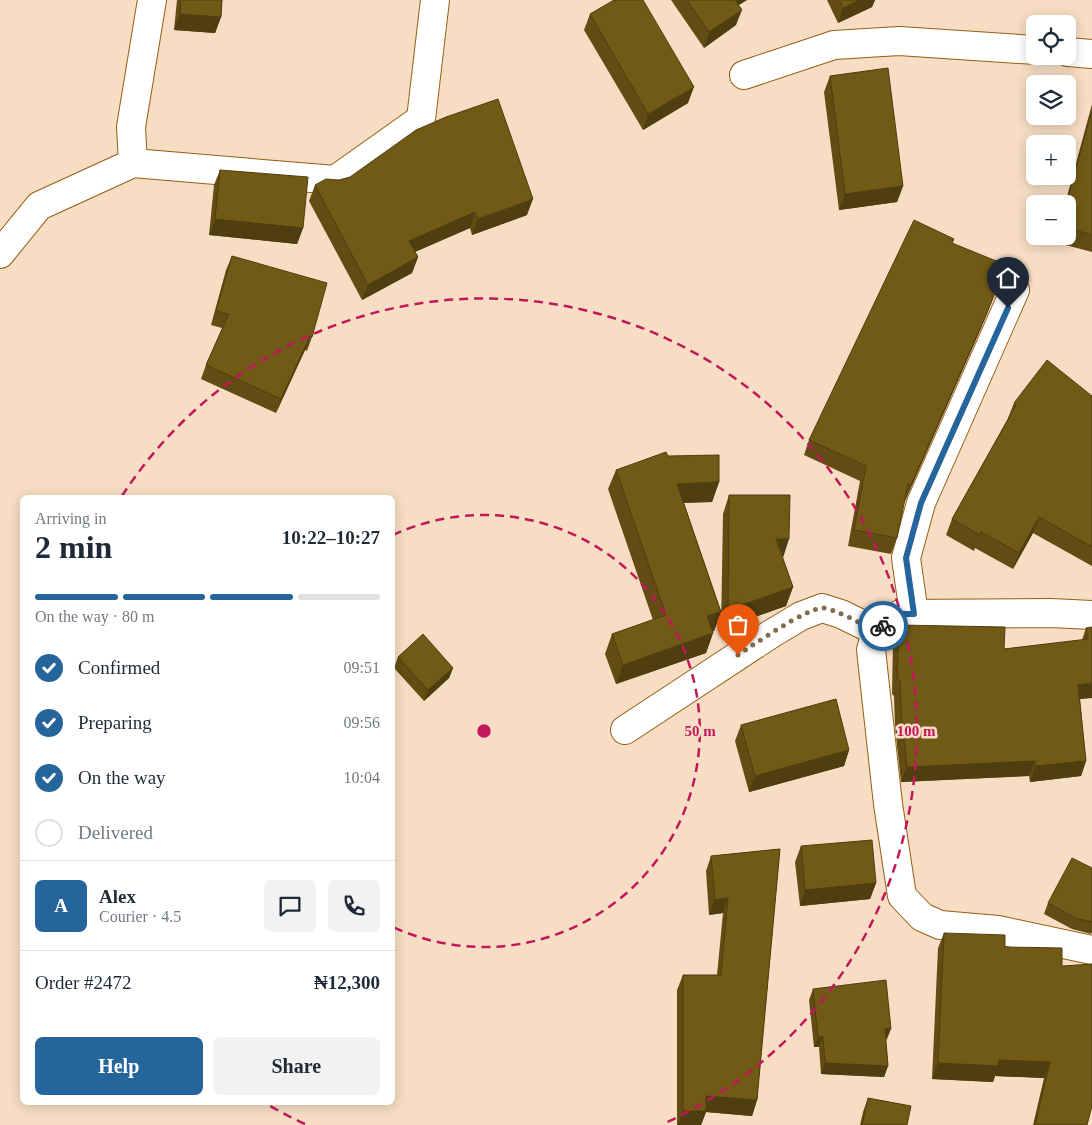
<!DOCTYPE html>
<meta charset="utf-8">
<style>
:root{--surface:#fff;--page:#f2f2f3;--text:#1f2937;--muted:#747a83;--line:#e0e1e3;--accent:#25659b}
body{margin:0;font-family:"Times New Roman",serif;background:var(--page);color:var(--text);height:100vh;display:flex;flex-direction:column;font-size:19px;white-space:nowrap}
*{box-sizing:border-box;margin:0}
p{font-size:16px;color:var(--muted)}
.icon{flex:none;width:28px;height:28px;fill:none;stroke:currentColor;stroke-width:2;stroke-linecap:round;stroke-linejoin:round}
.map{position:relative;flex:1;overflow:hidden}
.sheet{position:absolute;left:20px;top:495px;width:375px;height:610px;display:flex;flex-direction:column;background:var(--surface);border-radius:8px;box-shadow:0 2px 12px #0003}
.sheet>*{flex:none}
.tools{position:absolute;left:1026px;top:15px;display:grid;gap:10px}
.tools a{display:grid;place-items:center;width:50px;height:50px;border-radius:8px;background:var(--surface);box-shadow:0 2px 12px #0003;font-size:25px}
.pin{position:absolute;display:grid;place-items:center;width:42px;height:42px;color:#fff;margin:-51px -21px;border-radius:50% 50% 50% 0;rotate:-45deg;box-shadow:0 0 5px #0007}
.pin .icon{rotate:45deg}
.courier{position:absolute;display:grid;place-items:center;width:50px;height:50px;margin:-25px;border:4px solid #25659b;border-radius:50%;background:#fff;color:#222;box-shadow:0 1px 6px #0007}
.headline em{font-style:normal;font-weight:700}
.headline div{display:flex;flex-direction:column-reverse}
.headline{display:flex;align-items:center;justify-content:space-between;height:85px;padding:0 15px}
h1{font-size:32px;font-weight:700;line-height:38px}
.bar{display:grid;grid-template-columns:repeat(4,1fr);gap:8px 5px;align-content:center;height:60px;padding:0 15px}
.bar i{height:6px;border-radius:4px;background:var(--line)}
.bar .on{background:var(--accent)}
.bar p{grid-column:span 4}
.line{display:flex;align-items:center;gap:12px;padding:0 15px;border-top:1px solid var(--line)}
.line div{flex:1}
.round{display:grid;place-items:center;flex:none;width:52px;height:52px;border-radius:8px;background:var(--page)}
ol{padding:0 15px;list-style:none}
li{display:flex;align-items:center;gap:15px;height:55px}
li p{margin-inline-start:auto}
li .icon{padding:5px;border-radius:50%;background:var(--accent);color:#fff;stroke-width:4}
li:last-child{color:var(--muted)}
li i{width:28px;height:28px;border:2px solid var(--line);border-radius:50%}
.cta{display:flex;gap:10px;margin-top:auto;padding:10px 15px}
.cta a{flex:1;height:58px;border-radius:8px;background:var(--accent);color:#fff;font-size:20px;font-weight:700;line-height:58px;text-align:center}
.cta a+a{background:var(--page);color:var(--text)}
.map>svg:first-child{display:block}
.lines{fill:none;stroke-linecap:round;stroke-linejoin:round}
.street-casing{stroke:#955e13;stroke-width:30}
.street{stroke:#fff;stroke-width:28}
.wall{fill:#614d13}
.shaded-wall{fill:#4f3e0f}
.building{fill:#715916;stroke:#4f3e0f}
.done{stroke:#846c50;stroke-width:5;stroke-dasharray:0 9}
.route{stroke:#25659b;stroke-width:6}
.ring{fill:none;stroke:#c2185b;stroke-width:2.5;stroke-dasharray:9 6}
.centre{fill:#c2185b;stroke:#f6ddc3;stroke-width:2.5}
.ring-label{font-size:15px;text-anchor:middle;font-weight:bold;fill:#c2185b;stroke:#f6ddc3;stroke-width:5;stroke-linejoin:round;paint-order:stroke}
</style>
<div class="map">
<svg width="1092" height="1125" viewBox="0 0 1092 1125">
<rect width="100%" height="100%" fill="#f6ddc3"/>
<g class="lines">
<g class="street-casing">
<g id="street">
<path d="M1068,52L1092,54"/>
<path d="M744,75L834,45L899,41L1035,50"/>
<path d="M133,163L131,127L152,0"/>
<path d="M0,254L39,206L133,163L335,180L421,119L435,0"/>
<path d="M914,614L906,558L921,503L1015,290"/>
<path d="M1092,615L1051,613L900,614L876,631L871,650L888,804L902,896L922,917L940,925L998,930L1092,950"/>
<path d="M625,730L771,634L801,616L822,608L841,614L876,631"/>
</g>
</g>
<use href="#street" class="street"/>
</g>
<g class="wall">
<path d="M177,0H222L221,17L215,33L174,30Z"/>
<path d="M671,0H747L739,5L736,25L704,48Z"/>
<path d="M827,0H875L872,7L838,23Z"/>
<path d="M590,14L688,103L643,130L584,30Z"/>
<path d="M830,76L903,186L897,202L839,210L824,92Z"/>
<path d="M1092,104V252L1054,242L1056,236H1068V204H1065Z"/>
<path d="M220,170L303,228L297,244L209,235L214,185Z"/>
<path d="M315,185L527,215L472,235L470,228L415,252L418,257L412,273L362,300L309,201Z"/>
<path d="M954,239L952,244L1000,280L981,328L905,501L904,500L897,538L891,554L848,546L860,481L804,455L809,440Z"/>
<path d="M232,256L312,337L307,351L305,350L276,413L201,379L206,365L222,328L211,325L226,270Z"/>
<path d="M1092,396V566L1033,533L1013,569L975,548L974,551L946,535L952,519L1008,419V418L1014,403Z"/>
<path d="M668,456L719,482L712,502L684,503L721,612L714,631L712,632L713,633L706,653L616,684L605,654L612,634L653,620L608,489L616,470Z"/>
<path d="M729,495L783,558L793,587L786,606L721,629L723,514Z"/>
<path d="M899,625L1004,649L1082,640L1086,628L1092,627L1080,699L1086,761L1081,776L1030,782L1029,776L901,782L895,727L894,696L892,694L893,640Z"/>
<path d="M398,657L453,668L449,678L424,701L394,668Z"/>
<path d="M741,725L849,750L844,766L749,792L735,741Z"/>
<path d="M801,846L876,883L870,899L800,906L795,862Z"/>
<path d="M780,849L757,1100L752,1116L706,1112L701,1125H677V990L683,975H717L723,913L709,915L706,871L711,856Z"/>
<path d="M1092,868V932L1091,934L1072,929L1044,914L1048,903Z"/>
<path d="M944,933L1005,947L1062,966L1087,1125H1033L1044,1078L995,1076L993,1082L932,1079L938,948Z"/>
<path d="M813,989L887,1039L886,1040L888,1066L884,1077L821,1074L819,1047H814L809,1000Z"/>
<path d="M868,1098L907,1125H860L863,1112Z"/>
</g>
<g class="shaded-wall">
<path d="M732,0H747L727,12Z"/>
<path d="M860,0H875L872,7L838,23L843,8Z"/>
<path d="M742,10L736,25L704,48L709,32Z"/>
<path d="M180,14L221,17L215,33L174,30Z"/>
<path d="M694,87L688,103L643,130L648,114Z"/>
<path d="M903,186L897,202L839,210L845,194Z"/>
<path d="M533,199L527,215L472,235L478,219Z"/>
<path d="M475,212L470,228L403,257L409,241Z"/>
<path d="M215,219L303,228L297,244L209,235Z"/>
<path d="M418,257L412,273L362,300L368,285Z"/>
<path d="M1006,265L981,328L905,501L911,485Z"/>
<path d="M310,336L305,350L276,413L281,399Z"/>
<path d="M719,482L712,502L670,503L677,484Z"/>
<path d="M1039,517L1033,533L1013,569L1019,553Z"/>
<path d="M776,539H789L783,558Z"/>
<path d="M793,587L786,606L721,629L728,610Z"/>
<path d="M721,612L714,631L700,636L707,616Z"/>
<path d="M713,633L706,653L616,684L623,665Z"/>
<path d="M453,668L449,678L424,701L428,690Z"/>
<path d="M1092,683V698L1073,700L1078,685Z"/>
<path d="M849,750L844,766L749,792L755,776Z"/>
<path d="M1035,761L1029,776L901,782L907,767Z"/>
<path d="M1086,761L1081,776L1030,782L1035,766Z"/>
<path d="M876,883L870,899L800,906L805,890Z"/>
<path d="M728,898L723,913L709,915L715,900Z"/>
<path d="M885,1029H891L887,1039L881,1040Z"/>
<path d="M823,1036L819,1047H814L818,1037Z"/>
<path d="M999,1060L1050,1062L1044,1078L995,1076L993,1082L932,1079L938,1063Z"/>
<path d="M825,1063L888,1066L884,1077L821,1074Z"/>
<path d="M706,1096L757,1100L752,1116L706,1112L701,1125H678L683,1111Z"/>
</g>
<g class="building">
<path d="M181,0H222L221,17L180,14Z"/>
<path d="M614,0H643L694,87L648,114L590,14Z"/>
<path d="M687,0H735L742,10L709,32Z"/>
<path d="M839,0H860L843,8Z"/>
<path d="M888,68L903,186L845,194L830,76Z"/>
<path d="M498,99L533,199L478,219L475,212L409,241L418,257L368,285L315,185L326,179L339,180L350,177L416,130L446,117Z"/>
<path d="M1092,110V235L1068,228V204H1066Z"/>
<path d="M220,170L308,177L303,228L215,219Z"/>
<path d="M914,220L954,239L952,243L1006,265L987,313L911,485L908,484L897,538L854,530L866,466L809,440Z"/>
<path d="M232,256L327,283L312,337L310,336L281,399L206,365L229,314L216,311Z"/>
<path d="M1047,360L1092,396V547L1039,517L1019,553L981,532L980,535L952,519L1016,405L1014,403Z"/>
<path d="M666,452L668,456L719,455V482L677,484L721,612L707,616L713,633L623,665L612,634L666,615L616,470Z"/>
<path d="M729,495H790L789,539H776L793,587L728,610Z"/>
<path d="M899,625L1005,627L1004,649L1088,639L1086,628L1092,627V683L1078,685L1086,761L1035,766V761L907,767L901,711L900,680L897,679Z"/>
<path d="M423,634L453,668L428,690L398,657Z"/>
<path d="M836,699L849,750L755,776L741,725Z"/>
<path d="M872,840L876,883L805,890L801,846Z"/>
<path d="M780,849L757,1100L706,1096V1111H683V975H721L728,898L715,900L711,856Z"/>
<path d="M1072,858L1092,868V922L1076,918L1048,903Z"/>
<path d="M944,933L1005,935V947L1062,948V966L1092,964V1106L1087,1125H1035L1050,1062L999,1060L998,1066L938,1063Z"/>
<path d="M886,980L891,1029H885L888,1066L825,1063L823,1036L818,1037L813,989Z"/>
<path d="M868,1098L911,1106L907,1125H862Z"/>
</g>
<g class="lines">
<path class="done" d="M738,655C753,645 808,607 823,608C836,609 863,625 876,631L883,626"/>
<path class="route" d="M883,626L900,614H914L906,558L921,503L1008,308"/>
</g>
<g class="ring">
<path d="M393 535A216 216 0 1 1 393 927"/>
<path d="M305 1124A432 432 0 0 1 265 1103M122 496A432 432 0 1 1 663 1124"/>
</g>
<circle cx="484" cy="731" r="8" class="centre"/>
<g class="ring-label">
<text x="700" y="736">50 m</text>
<text x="916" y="736">100 m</text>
</g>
</svg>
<div class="tools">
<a><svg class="icon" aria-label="locate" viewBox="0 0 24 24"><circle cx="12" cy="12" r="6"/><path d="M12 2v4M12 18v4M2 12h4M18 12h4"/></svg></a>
<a><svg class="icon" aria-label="layers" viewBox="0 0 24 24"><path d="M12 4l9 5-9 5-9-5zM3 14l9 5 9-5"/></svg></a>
<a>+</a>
<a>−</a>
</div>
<div class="pin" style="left:738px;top:655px;background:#ea580c"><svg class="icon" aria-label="bag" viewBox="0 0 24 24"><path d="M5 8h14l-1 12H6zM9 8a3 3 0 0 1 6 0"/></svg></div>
<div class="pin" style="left:1008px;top:308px;background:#1f2937"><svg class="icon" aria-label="home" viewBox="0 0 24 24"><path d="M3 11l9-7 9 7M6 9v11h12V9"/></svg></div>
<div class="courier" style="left:883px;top:626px"><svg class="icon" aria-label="bike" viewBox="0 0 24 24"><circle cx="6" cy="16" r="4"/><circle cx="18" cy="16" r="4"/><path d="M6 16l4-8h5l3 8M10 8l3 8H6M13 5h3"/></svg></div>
<section class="sheet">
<div class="headline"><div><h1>2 min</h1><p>Arriving in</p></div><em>10:22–10:27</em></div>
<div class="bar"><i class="on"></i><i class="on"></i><i class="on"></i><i></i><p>On the way · 80 m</p></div>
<ol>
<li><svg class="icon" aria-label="check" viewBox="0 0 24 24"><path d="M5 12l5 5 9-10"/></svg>Confirmed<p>09:51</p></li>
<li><svg class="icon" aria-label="check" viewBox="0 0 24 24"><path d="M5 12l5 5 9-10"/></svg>Preparing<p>09:56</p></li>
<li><svg class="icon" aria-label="check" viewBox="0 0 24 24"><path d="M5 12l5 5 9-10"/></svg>On the way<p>10:04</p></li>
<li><i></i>Delivered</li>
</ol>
<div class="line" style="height:90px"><b class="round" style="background:var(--accent);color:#fff">A</b><div><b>Alex</b><p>Courier · 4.5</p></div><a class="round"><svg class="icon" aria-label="chat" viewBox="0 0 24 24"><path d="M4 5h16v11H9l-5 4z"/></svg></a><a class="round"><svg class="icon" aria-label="phone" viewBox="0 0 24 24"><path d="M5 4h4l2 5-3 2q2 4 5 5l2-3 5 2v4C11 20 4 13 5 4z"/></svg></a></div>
<div class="line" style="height:65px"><div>Order #2472</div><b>₦12,300</b></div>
<div class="cta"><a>Help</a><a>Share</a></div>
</section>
</div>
